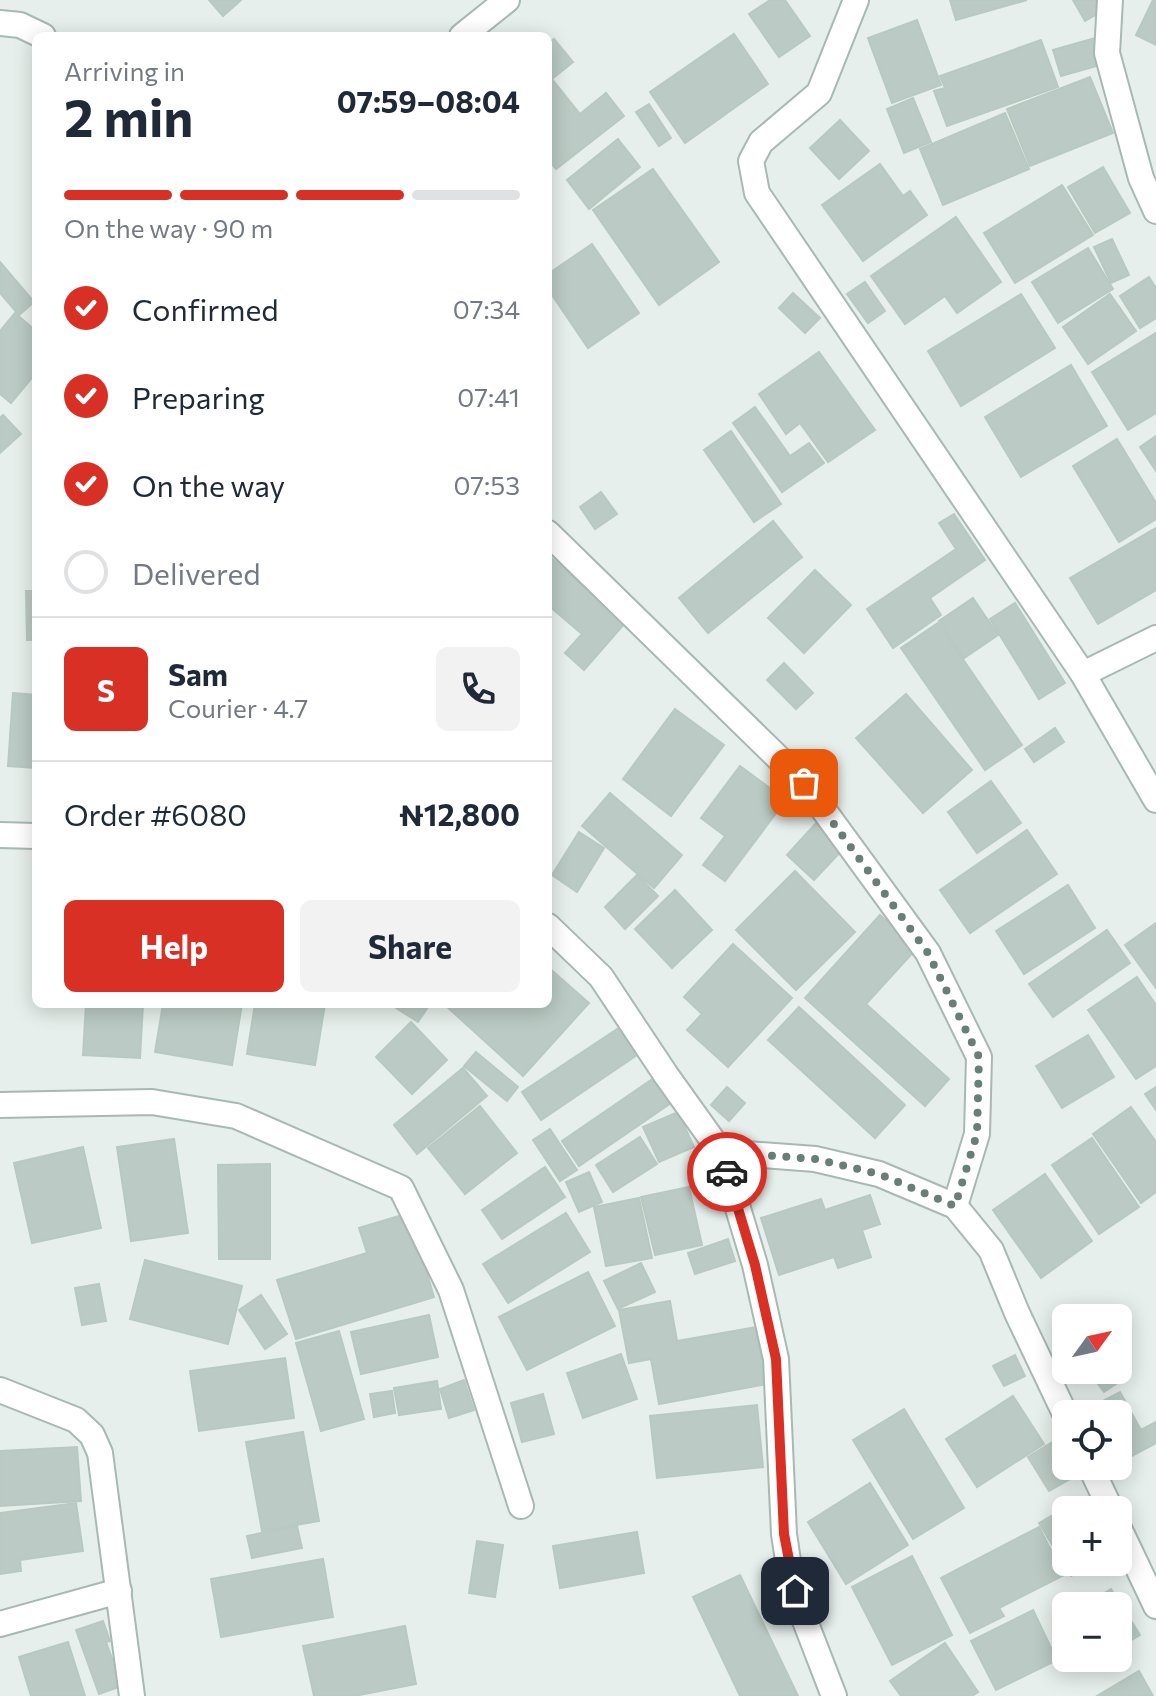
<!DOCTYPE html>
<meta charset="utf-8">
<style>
:root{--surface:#fff;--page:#f2f2f3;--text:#1f2937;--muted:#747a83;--line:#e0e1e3;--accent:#d93025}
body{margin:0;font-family:Commissioner,sans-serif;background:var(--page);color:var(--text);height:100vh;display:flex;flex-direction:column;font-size:30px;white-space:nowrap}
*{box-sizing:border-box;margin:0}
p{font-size:26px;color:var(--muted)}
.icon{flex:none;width:44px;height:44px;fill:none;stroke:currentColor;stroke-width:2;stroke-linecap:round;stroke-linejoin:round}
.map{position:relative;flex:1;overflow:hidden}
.panel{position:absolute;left:32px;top:32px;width:520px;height:976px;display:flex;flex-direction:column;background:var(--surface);border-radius:12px;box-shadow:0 4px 20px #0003}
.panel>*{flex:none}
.needle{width:52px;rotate:57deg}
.buttons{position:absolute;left:1052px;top:1304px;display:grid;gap:16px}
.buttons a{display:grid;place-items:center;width:80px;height:80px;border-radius:12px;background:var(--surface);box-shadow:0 4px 20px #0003;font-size:40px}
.pin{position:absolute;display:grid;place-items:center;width:68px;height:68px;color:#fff;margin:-34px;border-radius:16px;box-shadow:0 4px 12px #0006}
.courier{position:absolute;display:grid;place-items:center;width:80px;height:80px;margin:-40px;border:6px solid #d93025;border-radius:50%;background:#fff;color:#222;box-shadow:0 2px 10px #0007}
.overview em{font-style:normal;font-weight:700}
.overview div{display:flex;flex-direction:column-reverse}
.overview{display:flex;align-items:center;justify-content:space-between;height:136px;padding:0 32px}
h1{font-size:52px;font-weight:700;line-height:60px}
.bar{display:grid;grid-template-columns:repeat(4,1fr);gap:12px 8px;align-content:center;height:96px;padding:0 32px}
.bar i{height:10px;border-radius:6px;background:var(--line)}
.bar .on{background:var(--accent)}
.bar p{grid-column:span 4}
.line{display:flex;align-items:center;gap:20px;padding:0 32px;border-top:2px solid var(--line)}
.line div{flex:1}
.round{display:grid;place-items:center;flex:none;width:84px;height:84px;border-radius:12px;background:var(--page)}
ol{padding:0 32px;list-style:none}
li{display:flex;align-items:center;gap:24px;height:88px}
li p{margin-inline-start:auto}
li .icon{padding:8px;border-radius:50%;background:var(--accent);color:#fff;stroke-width:4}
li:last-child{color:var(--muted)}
li i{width:44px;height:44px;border:4px solid var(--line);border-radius:50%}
.button{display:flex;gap:16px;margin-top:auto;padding:16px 32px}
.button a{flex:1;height:92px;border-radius:12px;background:var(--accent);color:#fff;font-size:32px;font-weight:700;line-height:92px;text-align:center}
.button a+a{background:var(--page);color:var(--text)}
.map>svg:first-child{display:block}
.building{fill:#bbcac4;stroke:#b8c9c2;stroke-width:2}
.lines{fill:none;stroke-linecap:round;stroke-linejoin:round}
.street-casing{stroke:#a8b8b2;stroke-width:28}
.street{stroke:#fff;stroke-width:24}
.done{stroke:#687f78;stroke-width:8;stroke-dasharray:0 14.4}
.route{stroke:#d93025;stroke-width:10}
</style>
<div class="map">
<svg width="1156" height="1696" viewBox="0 0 1156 1696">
<rect width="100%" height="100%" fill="#e6efeb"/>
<g class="building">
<path d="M209,0H241L223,16Z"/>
<path d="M770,0H785L810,36L779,57L749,14Z"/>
<path d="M950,0H1027L956,20Z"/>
<path d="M1073,0H1101L1106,9L1085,21Z"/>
<path d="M1153,0H1156V45L1136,35Z"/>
<path d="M917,20L941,85L892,103L868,38Z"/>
<path d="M734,34L768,84L685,143L650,92Z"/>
<path d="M1099,37L1107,63L1061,76L1053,50Z"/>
<path d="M554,39L573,62L552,79L580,114L606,93L624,116L556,169L548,159V44Z"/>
<path d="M1041,40L1058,87L947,126L934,91L945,88L940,76Z"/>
<path d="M1090,77L1113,133L1030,166L1007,109Z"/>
<path d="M913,98L931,142L904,153L887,109Z"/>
<path d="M649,104L671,138L659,146L636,112Z"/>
<path d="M1005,113L1029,169L943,205L920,149Z"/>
<path d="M840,120L869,151L839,179L810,148Z"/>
<path d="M618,139L640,167L589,209L567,180Z"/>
<path d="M880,164L903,196L910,191L927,215L863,261L822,205Z"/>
<path d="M1103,167L1130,213L1095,233L1068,187Z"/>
<path d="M653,169L719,262L659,305L593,210Z"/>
<path d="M1062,185L1093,235L1015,283L984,233Z"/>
<path d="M956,217L1001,282L957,313L945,296L905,324L871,276Z"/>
<path d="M1112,239L1129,275L1111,283L1094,247Z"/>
<path d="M592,244L639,313L588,348L548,289V274Z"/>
<path d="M1088,248L1113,289L1058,323L1032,282Z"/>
<path d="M0,262L34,302L19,315L0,293Z"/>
<path d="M1149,277L1156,288V318L1140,328L1120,296Z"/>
<path d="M865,282L885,311L868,323L847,294Z"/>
<path d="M793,293L820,318L805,333L779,308Z"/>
<path d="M1021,294L1055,348L961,406L928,351Z"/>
<path d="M1110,294L1136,331L1088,364L1063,327Z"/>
<path d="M15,313L36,331V373L11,403L0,394V331Z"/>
<path d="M1156,333V413L1128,430L1092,372Z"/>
<path d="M819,352L875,430L828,462L800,423L786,434L759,394Z"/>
<path d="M1071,365L1107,426L1021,477L985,417Z"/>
<path d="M755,407L790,456L809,443L824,463L782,492L733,423Z"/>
<path d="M3,415L21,434L0,453V418Z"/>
<path d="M731,431L781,504L754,522L704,450Z"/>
<path d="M1156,436V471L1140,447Z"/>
<path d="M1117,439L1156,503V519L1119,542L1073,466Z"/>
<path d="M601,492L617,514L595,529L580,507Z"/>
<path d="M954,514L985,560L930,598L941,615L893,648L867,609L956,549L939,523Z"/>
<path d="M773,521L802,557L708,633L679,598Z"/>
<path d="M1156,528V590L1098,624L1070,578Z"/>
<path d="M548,555L625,623L584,670L565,653L582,634L548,605Z"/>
<path d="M815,570L851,605L804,653L768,618Z"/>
<path d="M26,591H36V640H27Z"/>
<path d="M973,598L998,635L964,658L939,621Z"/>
<path d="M1015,603L1065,683L1039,699L990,619Z"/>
<path d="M938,623L1022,745L985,770L901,648Z"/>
<path d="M784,663L813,693L796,709L767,680Z"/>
<path d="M13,693L36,695V768L8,766Z"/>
<path d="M906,694L972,770L923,813L856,738Z"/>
<path d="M675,709L724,745L671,816L623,779Z"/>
<path d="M1055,728L1064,742L1034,762L1025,749Z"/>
<path d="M740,766L786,800L725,881L703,865L725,836L701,818Z"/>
<path d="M991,781L1021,823L977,853L948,812Z"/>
<path d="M610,793L682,855L654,888L582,826Z"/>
<path d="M818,821L845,847L814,880L787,855Z"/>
<path d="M1027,830L1057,874L970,933L940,890Z"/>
<path d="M579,832L604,848L577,892L552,875Z"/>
<path d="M795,871L855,932L796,990L736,930Z"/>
<path d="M637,875L658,896L625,929L605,907Z"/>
<path d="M1068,885L1095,928L1024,974L996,931Z"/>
<path d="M675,890L712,930L672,968L635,929Z"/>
<path d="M880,915L917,948L866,1004L949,1079L925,1106L805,998Z"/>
<path d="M1156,923V988L1125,945Z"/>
<path d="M1107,930L1130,963L1053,1017L1029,984Z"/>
<path d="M733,944L792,998L728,1067L687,1030L702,1014L684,997Z"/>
<path d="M548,967L589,1003L523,1076L445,1005L548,1004Z"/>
<path d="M1137,977L1156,1005V1066L1136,1079L1088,1010Z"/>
<path d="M86,1004H143L140,1058L83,1055Z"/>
<path d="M163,1004H242L232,1065L155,1052Z"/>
<path d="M255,1004H325L315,1065L247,1054Z"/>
<path d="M390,1004H430L418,1022Z"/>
<path d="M799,1007L905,1105L875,1138L768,1040Z"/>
<path d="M411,1022L447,1060L412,1094L376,1057Z"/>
<path d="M622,1026L640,1053L541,1120L522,1092Z"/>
<path d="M1088,1035L1114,1077L1062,1108L1036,1066Z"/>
<path d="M476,1052L518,1087L507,1101L464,1066Z"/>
<path d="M463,1068L487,1096L417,1154L394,1125Z"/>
<path d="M657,1076L674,1101L579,1166L562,1141Z"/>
<path d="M727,1087L745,1103L729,1121L711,1105Z"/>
<path d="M1156,1087V1110L1145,1094Z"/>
<path d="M480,1106L517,1153L465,1194L428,1148Z"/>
<path d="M1131,1107L1156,1142V1192L1141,1203L1093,1134Z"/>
<path d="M678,1112L694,1147L659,1162L643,1127Z"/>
<path d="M550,1129L577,1170L560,1181L533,1140Z"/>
<path d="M640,1137L657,1164L613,1192L596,1165Z"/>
<path d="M1092,1138L1139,1207L1099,1234L1052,1165Z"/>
<path d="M174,1139L188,1233L131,1241L117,1147Z"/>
<path d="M83,1147L101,1228L32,1243L14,1163Z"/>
<path d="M270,1164V1259H219L218,1165Z"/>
<path d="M545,1167L565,1197L502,1239L482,1210Z"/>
<path d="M589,1172L602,1202L579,1212L566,1182Z"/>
<path d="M1045,1174L1092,1241L1041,1278L993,1210Z"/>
<path d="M689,1187L702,1245L655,1255L641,1197Z"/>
<path d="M870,1195L880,1224L862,1230L871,1257L838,1268L834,1257L779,1275L761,1218L821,1199L825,1210Z"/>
<path d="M639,1198L652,1258L606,1266L594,1207Z"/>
<path d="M409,1213L434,1297L296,1339L277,1280L367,1253L359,1228Z"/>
<path d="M566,1213L590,1252L508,1303L483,1264Z"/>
<path d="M728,1239L735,1261L695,1274L688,1253Z"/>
<path d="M145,1260L242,1286L228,1344L130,1319Z"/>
<path d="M641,1263L655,1292L618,1309L604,1281Z"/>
<path d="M588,1272L615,1326L527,1370L499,1317Z"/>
<path d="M99,1284L106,1321L82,1325L75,1288Z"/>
<path d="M261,1295L287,1334L265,1349L239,1310Z"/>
<path d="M670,1301L677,1341L757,1327L767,1384L659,1404L651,1359L629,1363L619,1310Z"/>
<path d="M429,1315L438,1357L361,1374L351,1332Z"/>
<path d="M339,1331L364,1419L321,1431L296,1343Z"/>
<path d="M621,1354L637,1399L583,1418L567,1373Z"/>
<path d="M1015,1355L1025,1376L1004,1386L993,1366Z"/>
<path d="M285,1358L294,1418L199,1431L190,1371Z"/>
<path d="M1088,1370H1115L1122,1380L1104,1392Z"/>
<path d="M464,1380L474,1410L449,1418L440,1389Z"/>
<path d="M437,1381L441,1409L399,1415L394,1388Z"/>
<path d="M392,1391L395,1413L374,1417L370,1394Z"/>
<path d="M1120,1392L1141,1430L1156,1422V1443L1132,1456L1118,1430V1414H1110L1103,1401Z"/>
<path d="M543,1394L554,1434L522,1442L511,1403Z"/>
<path d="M1013,1396L1044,1444L977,1487L946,1439Z"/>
<path d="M757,1405L763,1467L657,1478L650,1416Z"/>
<path d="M904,1409L964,1508L913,1539L853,1440Z"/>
<path d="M303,1432L319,1521L262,1531L246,1442Z"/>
<path d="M1056,1440L1066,1457V1466H1072L1077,1475L1049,1491L1028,1457Z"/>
<path d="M77,1447L81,1501L0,1506V1451Z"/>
<path d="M870,1483L908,1545L846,1584L808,1522Z"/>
<path d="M1075,1502L1080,1510H1066V1562H1096L1071,1576L1039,1523Z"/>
<path d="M76,1503L83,1551L20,1560L21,1571L0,1574V1513Z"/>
<path d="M297,1526L302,1548L252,1558L247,1536Z"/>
<path d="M1039,1527L1064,1575L999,1608L1004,1616L970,1633L941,1578Z"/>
<path d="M637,1532L644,1573L560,1588L553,1546Z"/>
<path d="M477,1541L503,1545L495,1597L469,1593Z"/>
<path d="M912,1556L952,1635L892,1665L852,1587Z"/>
<path d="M323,1559L333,1617L221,1637L211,1579Z"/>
<path d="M740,1575L798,1696H740L693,1597Z"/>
<path d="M1111,1589L1140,1635L1118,1648V1606H1083Z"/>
<path d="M1033,1610L1057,1660L996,1690L971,1641Z"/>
<path d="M103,1621L110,1641L106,1642L122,1686L99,1694L76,1630Z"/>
<path d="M405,1626L416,1684L354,1696H314L303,1646Z"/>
<path d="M68,1642L85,1696H31L19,1657Z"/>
<path d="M945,1643L978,1692L972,1696H901L890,1681Z"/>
<path d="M1139,1671L1153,1696H1097Z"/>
</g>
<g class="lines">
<g class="street-casing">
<g id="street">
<path d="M856,0L819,93L761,142L751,161L757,193L1083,674"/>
<path d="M1110,0L1107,53L1141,178L1156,211"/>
<path d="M0,23L20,25L43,36"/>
<path d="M462,36L507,0"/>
<path d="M548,533L804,783L928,953L979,1057L977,1134L955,1206"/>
<path d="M1156,638L1083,674L1156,800"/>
<path d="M0,835L36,836"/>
<path d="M548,926L601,977L666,1075L721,1152L755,1265L776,1359L784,1534L790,1574L800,1608L834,1696"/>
<path d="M0,1105L152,1102L236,1116L401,1188L451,1290L521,1506"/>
<path d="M721,1152L815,1159L879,1174L955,1206L991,1250L1017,1313L1066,1416"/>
<path d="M0,1390L76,1420L92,1435L100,1453L132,1696"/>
<path d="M1090,1466L1111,1510"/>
<path d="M1118,1526L1156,1606"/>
<path d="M0,1624L119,1591"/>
</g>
</g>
<use href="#street" class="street"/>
</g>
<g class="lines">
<path class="done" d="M727,1172L721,1152L815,1159L837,1164L879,1174L955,1206L977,1134L979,1057L928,953L804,783"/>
<path class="route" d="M727,1172L755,1265L776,1359L784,1534L795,1591"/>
</g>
</svg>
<div class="buttons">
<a><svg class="needle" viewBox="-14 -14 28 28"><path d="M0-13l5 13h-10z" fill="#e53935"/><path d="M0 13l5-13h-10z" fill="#747a83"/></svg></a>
<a><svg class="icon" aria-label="locate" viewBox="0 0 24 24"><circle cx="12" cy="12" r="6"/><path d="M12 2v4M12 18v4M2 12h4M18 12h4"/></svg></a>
<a>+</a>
<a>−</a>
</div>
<div class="pin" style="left:804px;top:783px;background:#ea580c"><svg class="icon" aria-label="bag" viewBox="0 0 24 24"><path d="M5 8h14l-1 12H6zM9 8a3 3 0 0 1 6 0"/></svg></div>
<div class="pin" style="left:795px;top:1591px;background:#1f2937"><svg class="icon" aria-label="home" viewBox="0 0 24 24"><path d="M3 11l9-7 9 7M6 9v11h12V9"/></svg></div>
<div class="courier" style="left:727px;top:1172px"><svg class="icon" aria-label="car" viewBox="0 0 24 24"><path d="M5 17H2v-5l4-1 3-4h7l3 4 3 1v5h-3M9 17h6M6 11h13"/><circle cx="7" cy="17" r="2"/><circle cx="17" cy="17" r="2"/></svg></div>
<section class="panel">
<div class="overview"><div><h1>2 min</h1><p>Arriving in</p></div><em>07:59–08:04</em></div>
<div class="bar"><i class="on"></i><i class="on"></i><i class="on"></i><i></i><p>On the way · 90 m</p></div>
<ol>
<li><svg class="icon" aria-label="check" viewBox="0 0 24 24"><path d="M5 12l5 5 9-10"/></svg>Confirmed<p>07:34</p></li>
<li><svg class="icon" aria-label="check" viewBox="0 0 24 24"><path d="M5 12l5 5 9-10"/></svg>Preparing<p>07:41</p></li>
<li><svg class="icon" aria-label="check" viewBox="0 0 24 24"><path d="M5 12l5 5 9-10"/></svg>On the way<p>07:53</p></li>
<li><i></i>Delivered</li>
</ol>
<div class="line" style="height:144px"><b class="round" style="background:var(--accent);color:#fff">S</b><div><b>Sam</b><p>Courier · 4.7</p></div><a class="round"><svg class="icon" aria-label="phone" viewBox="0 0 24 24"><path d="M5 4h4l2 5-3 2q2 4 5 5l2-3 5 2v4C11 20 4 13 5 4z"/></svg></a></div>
<div class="line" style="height:104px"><div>Order #6080</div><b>₦12,800</b></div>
<div class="button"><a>Help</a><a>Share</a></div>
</section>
</div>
